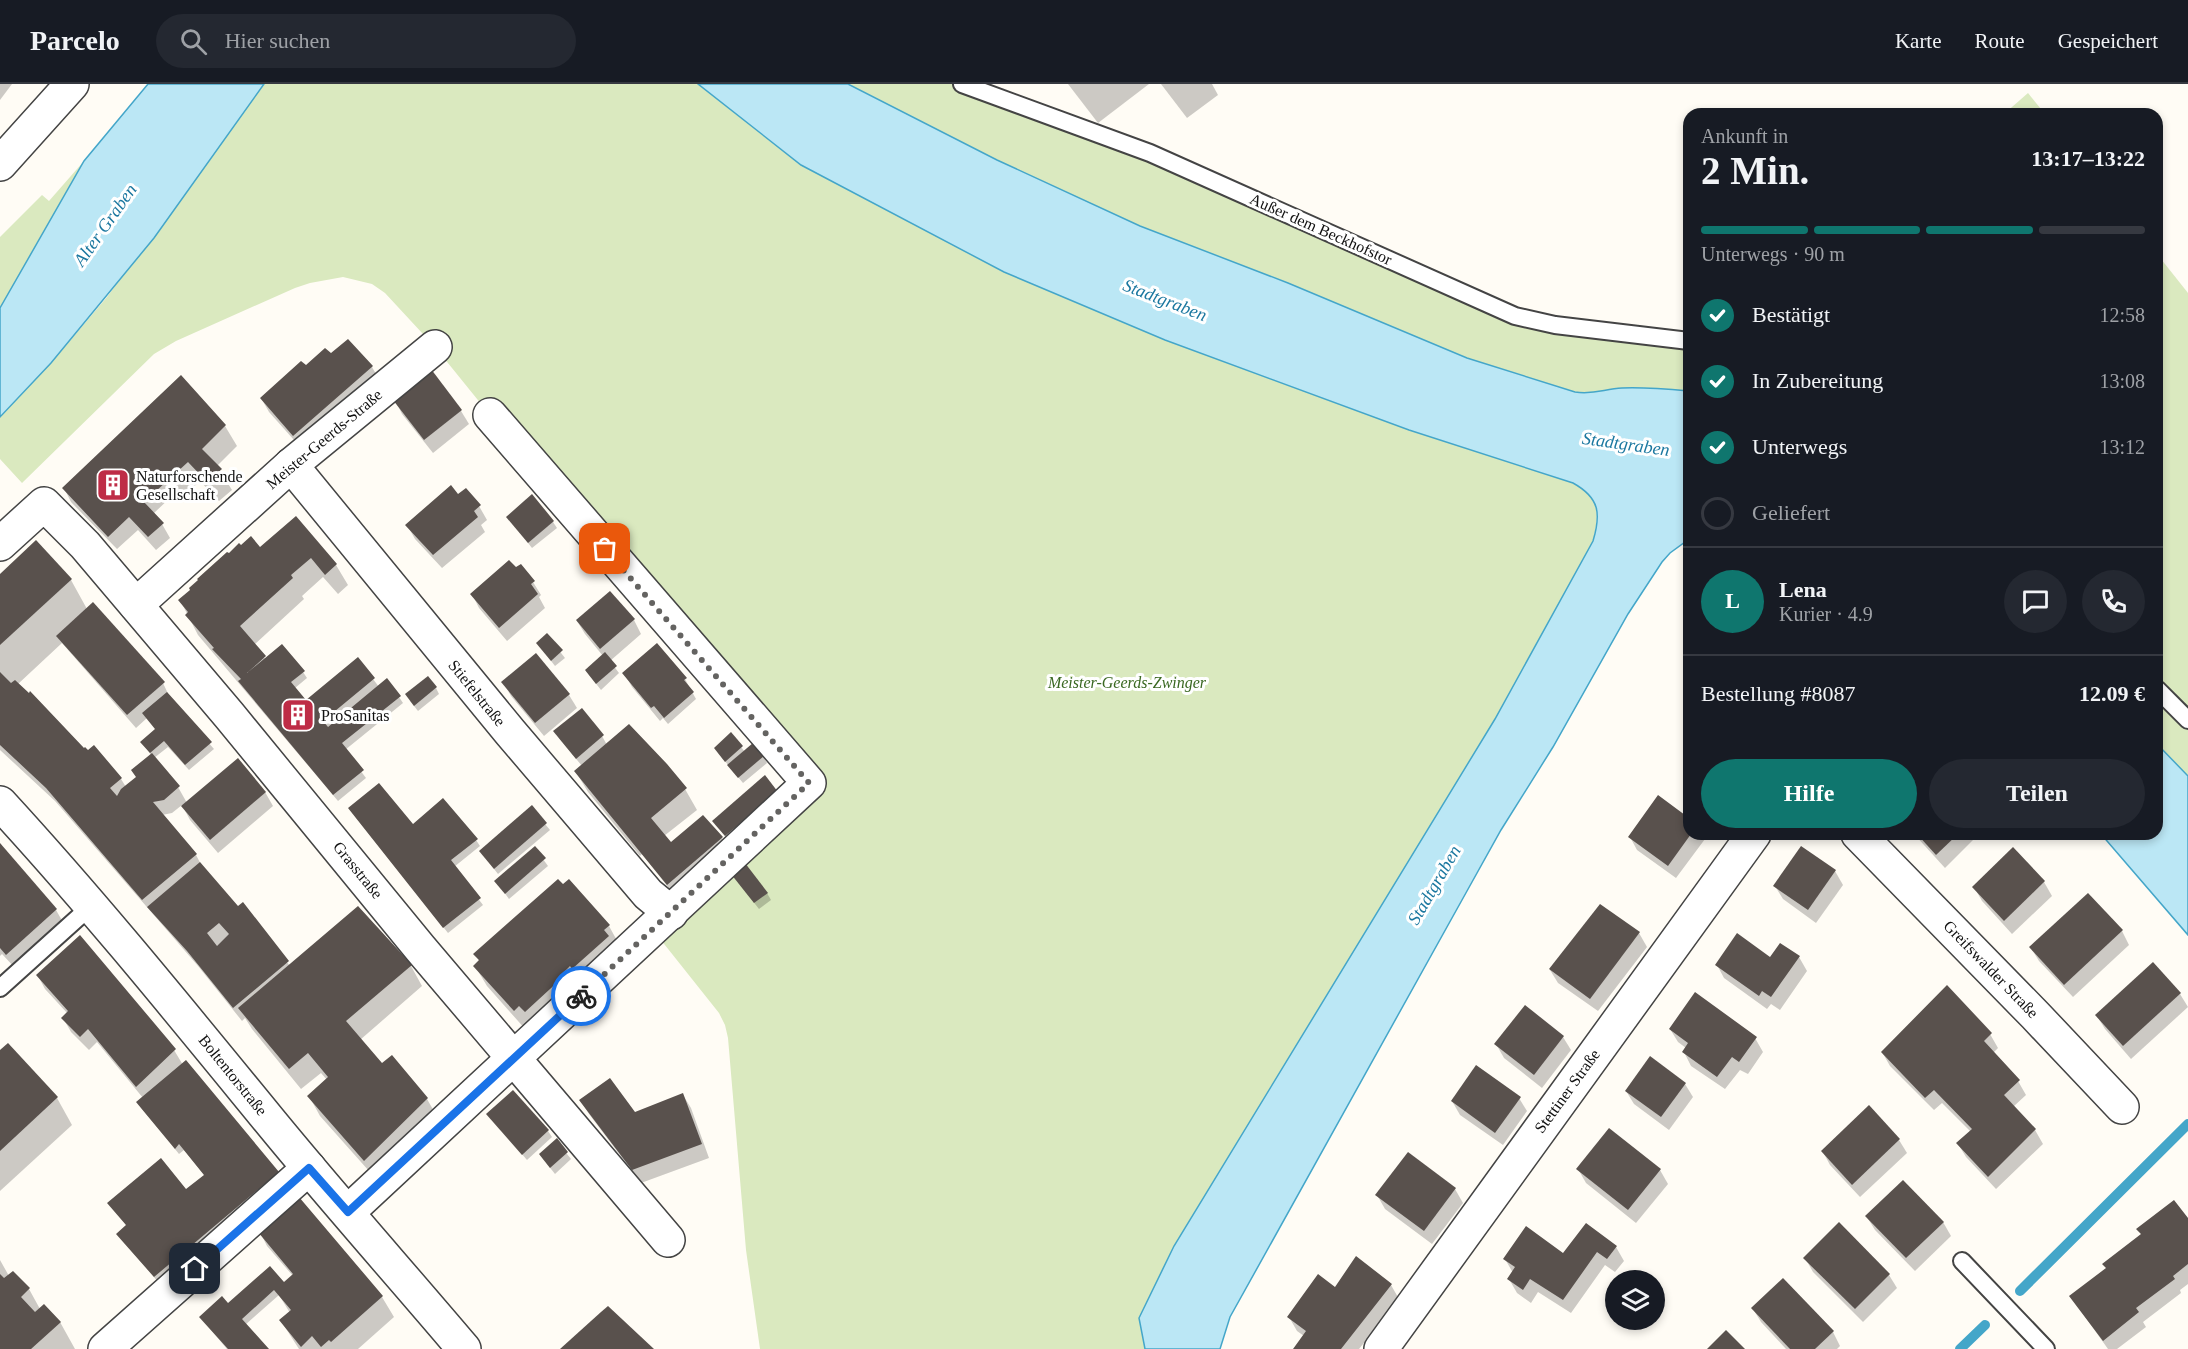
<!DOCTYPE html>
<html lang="de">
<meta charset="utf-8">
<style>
:root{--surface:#171b24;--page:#242831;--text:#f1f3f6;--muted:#9ea1a6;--line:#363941;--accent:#0f766e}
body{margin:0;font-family:Georgia,serif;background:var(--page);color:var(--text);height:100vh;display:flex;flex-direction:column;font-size:22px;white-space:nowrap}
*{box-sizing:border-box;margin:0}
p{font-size:20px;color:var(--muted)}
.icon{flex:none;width:33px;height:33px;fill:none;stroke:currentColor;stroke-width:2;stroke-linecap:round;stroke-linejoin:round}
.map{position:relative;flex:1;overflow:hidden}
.drawer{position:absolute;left:1683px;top:24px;width:480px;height:732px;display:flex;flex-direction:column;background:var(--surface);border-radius:18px;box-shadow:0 3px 9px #0003}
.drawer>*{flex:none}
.tools{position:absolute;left:1605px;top:1186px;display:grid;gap:12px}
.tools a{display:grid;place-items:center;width:60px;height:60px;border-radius:50%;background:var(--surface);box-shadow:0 3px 9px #0003;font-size:30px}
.pin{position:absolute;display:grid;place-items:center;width:51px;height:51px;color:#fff;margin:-26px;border-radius:12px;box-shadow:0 3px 9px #0006}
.courier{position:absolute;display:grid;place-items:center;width:60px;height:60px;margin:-30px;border:4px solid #1a73e8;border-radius:50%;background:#fff;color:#222;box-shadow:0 2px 8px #0007}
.overview em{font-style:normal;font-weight:800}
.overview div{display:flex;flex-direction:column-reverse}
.overview{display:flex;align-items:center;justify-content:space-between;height:102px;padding:0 18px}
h1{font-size:39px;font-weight:800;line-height:45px}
.bar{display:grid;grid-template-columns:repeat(4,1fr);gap:9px 6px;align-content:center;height:72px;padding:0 18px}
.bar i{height:8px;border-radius:4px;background:var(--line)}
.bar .active{background:var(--accent)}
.bar p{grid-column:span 4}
.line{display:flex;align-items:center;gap:15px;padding:0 18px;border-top:2px solid var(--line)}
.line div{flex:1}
.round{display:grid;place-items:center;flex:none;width:63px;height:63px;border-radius:32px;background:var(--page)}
ol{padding:0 18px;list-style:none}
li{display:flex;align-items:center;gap:18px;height:66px}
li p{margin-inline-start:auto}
li .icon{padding:6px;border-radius:50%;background:var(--accent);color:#fff;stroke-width:4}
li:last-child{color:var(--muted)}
li i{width:33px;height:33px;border:3px solid var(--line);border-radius:50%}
.action{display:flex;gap:12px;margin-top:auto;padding:12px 18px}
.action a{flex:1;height:69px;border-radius:36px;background:var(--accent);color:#fff;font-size:24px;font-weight:800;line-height:69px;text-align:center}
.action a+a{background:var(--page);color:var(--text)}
header{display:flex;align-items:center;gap:36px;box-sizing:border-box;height:84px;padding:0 30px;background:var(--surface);border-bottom:2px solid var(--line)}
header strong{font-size:28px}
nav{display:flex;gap:33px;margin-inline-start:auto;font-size:21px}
.search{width:420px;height:54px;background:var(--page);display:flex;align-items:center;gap:15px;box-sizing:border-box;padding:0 21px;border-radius:33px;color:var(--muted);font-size:22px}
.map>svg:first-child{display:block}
.green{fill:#dae9bf}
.water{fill:#bbe7f5;stroke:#44a6c9;stroke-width:1.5}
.shadow{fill:#0003;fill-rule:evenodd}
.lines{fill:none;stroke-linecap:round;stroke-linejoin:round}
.stream{stroke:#44a6c9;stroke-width:10}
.building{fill:#59514d;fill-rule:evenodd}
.service-casing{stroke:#444;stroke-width:20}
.minor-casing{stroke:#444;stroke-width:36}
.tertiary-casing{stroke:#444;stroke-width:36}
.service{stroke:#fff;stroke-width:16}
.minor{stroke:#fff;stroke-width:33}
.tertiary{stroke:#fff;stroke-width:33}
.done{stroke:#646361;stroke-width:6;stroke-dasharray:0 10.8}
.route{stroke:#1a73e8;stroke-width:8}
.labels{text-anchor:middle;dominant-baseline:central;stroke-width:6;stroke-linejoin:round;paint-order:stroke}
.street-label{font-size:16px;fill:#111;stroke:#fff}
.poi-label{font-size:16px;fill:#111;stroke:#fff;text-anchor:start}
.park-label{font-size:16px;font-style:italic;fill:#3a6822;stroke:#fff}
.water-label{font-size:18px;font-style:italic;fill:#1c78a0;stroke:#fff}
</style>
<header>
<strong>Parcelo</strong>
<div class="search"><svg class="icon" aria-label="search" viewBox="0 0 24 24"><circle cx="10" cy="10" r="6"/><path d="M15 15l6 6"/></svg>Hier suchen</div>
<nav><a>Karte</a><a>Route</a><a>Gespeichert</a></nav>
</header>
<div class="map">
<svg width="2188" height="1265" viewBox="0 0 2188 1265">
<rect width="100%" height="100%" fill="#fffcf5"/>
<g class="green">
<path d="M264,0H698L801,81L1004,188L1165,256L1409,346L1573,399C1601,414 1599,430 1593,457L1495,635L1174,1162L1139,1234L1145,1265H760L746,1166L728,954L725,941L719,929L653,846L809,700L490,331L435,263L385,209L372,200L343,193L310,199L295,204L176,257L154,270L22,399L0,375V333L51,279L107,213Z"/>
<path d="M848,0H962L1100,50L1515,232L1689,257V307L1633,304L1589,310L1575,308L1467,274L1288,199L1140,142L997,76Z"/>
<path d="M2028,9L2045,30H2004Z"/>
<path d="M84,77L0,224V153L42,111L49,117Z"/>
<path d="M2157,170L2188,209V692L2157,660Z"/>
</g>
<g class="water">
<path d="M148,0H264L154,154L51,279L0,333V224L84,77Z"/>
<path d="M698,0H848L997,76L1140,142L1288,199L1467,274L1575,308C1594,311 1604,305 1622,304C1644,303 1667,305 1689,307V455L1670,469L1662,478L1628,530L1553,663L1501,746L1467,807L1230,1233L1220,1265H1145L1139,1234L1174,1162L1495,635L1593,457C1601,430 1600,414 1573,399L1409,346L1165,256L1004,188L801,81Z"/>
<path d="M2157,660L2188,692V851L2101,750H2157Z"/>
</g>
<g class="shadow">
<path d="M0,0H12L0,16Z"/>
<path d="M1068,0H1149L1098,39Z"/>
<path d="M1161,0H1212L1218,11L1187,34Z"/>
<path d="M331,271L372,283L380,297L302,365L269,328L261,314L305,283Z"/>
<path d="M181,293L225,342L237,362L217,382L232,406L219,417L200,397L177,418L172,412L153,430L162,440L170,454L156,466L138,446L117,465L71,418L64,404Z"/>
<path d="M395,316L461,327L469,340L433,369L402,330Z"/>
<path d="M458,412L479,422L487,436L481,441L485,448L442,484L415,455L407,441Z"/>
<path d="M295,434L336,481L348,501L338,510L323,493L302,512L304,515L254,561L266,576L303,588L307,594L295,604L306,618L358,575L379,603L399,613L403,619L345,666L366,694L338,717L198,551L180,516L260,465Z"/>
<path d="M553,438L557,444L532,464L512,439Z"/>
<path d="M0,492L71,496L87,525L163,599L170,614L214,665L189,686L168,663L154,674L178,703L187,719L265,708L273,722L218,769L190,736L182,721L172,729L162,731L196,771L204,786L238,824L242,820L290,882L358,824L411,882L422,902L360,956L382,981L392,973L427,1015L439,1036L377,1096L320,1032L309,1012L327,996L321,989L301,1005L252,945L245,934L242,937L198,882L55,717L0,666ZM62,559L136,644L147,634L156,646L142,658L151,671L137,694L126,703L121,695L84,667L18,600Z"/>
<path d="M533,498L541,511L539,513L545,524L507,557L479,524L472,510Z"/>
<path d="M634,536L641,550L610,577L619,589L601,606L586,587L603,572L585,550L577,537Z"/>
<path d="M547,551L565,574L555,582L538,560Z"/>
<path d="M624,589L685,595L696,615L668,640L663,634L660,637L632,603Z"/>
<path d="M503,598L569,611L577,624L544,652L511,612Z"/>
<path d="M436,604L439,610L418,627L410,617Z"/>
<path d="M602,652L607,661L685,705L697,726L664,752L670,761L703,733L722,754L729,768L676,813L642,770L640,772L588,708L576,688L582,682L559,654Z"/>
<path d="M1689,658V675L1684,666Z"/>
<path d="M741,663L745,668L763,672L767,679L743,699L719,670Z"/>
<path d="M777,708L730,758L718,743Z"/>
<path d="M531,723L550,746L498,790L480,767Z"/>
<path d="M354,731L476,756L480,762L454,783L483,821L448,849Z"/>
<path d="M1689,736V750H1702L1705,755L1676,794L1637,766L1630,753Z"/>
<path d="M1914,750H1979L1945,784Z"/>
<path d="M0,763L56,826L64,840L15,884L2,870L0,872Z"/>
<path d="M535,764L548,782L509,815L496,797Z"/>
<path d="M2013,765L2044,798L2052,812L2012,850L1982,817L1974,803Z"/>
<path d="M1835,787L1843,801L1816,839L1783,815L1775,802Z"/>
<path d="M737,797L767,809L771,816L759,825Z"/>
<path d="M2088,811L2122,847L2129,861L2073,913L2039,877L2031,864Z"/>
<path d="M609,842L620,862L526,946L487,902L475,882L480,878L475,870Z"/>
<path d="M1639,849L1647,863L1598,927L1558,899L1550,886Z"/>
<path d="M1780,861L1799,873L1807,887L1780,926L1771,920L1767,925L1724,894L1717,881L1770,875Z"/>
<path d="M38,892L174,966L183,981L186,978L282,1095L159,1199L122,1156L127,1142L109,1119L186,1108L205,1092L184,1066L179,1070L142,1025L143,1014L97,958L89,966L71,948L63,934L68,930L45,905Z"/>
<path d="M2180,910L2188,923L2131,975L2105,945L2097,932Z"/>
<path d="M1670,945L1755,954L1763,968L1748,990L1740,986L1725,1005L1691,982L1684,968L1686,964L1678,958Z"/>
<path d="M1990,950L1998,964L1993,969L2018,997L2026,1011L2013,1023L2035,1046L2043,1060L1996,1105L1966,1073L1958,1060L1971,1048L1942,1019L1934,1026L1890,982L1882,968Z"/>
<path d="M1563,953L1571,966L1542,1004L1504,974L1496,960Z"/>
<path d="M8,961L57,1014L72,1041L0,1107V968Z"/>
<path d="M1685,1000L1693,1013L1669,1046L1634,1020L1626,1007Z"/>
<path d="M683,1011L691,1024L709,1074L641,1099L589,1030L581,1017L635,1030Z"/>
<path d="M1519,1014L1527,1027L1503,1061L1460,1031L1452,1017Z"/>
<path d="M1869,1024L1899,1056L1907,1069L1860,1113L1830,1081L1823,1068Z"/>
<path d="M488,1031L548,1047L552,1053L527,1076Z"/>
<path d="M1609,1046L1660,1086L1668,1100L1636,1139L1586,1099L1578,1085Z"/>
<path d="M556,1056L571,1075L555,1090L540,1071Z"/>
<path d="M1455,1105L1463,1119L1432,1160L1385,1125L1377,1111Z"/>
<path d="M1867,1133L1943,1138L1951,1152L1915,1187L1875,1146Z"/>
<path d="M2188,1137V1200L2180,1206L2181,1209L2143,1238L2146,1243L2117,1265H2108L2071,1213Z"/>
<path d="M1839,1140L1889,1191L1897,1204L1863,1238L1813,1188L1805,1174Z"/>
<path d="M260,1148L382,1213L394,1233L358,1265H299L281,1237L290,1229L279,1211L245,1241L267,1265H227L201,1234L228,1221L284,1200L293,1192L267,1162Z"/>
<path d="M1616,1163L1624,1177L1615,1188L1605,1181L1571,1229L1538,1208L1531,1219L1517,1209L1509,1195L1513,1189L1505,1175L1564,1171Z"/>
<path d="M0,1176L9,1192L29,1205L40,1225L60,1238L75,1265H0Z"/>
<path d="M1391,1201L1399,1215L1359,1265H1295L1304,1252L1297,1247L1289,1233L1335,1205Z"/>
<path d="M1753,1225L1833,1248L1840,1262L1837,1265H1786L1761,1238Z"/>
</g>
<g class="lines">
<g class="stream">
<path d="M2020,1207L2188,1040"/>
<path d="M1960,1265L1985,1241"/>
</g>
</g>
<g class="building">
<path d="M348,255L373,282L293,352L260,314L301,277L306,281L325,264L331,269Z"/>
<path d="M431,285L462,326L424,356L393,316Z"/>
<path d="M181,291L226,341L202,365L222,385L207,398L188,378L144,418L164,439L148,453L129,433L108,453L62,404Z"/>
<path d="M451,401L458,410L466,404L481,421L474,427L478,433L433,471L405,441Z"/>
<path d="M532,410L554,437L528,459L506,433Z"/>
<path d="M296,432L337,480L325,491L311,474L291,491L293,494L240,542L266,572L247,589L282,560L305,587L291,598L306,616L358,573L375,594L323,637L328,643L387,594L401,612L342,659L364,686L333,711L238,597L241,595L212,565L214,564L185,531L188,528L178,516L190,506L189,504L198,496L197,495L227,468L229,469L239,459L241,461L251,452L260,463Z"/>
<path d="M36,456L72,495L0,561V490Z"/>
<path d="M509,476L516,483L521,480L535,497L531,500L538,510L499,544L470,510Z"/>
<path d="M610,507L635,535L600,565L576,536Z"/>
<path d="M93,518L165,598L127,631L56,552Z"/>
<path d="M547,549L563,566L551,577L536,559Z"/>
<path d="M657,559L687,594L684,596L694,608L664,634L654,622L651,624L622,589Z"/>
<path d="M605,568L617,582L596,600L585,586Z"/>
<path d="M536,569L570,610L535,639L501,598Z"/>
<path d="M0,588L11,599L15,596L29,609L30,607L84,664L85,663L88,666L94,661L122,694L110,704L117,712L121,705L136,693L131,686L152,669L180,702L164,716L153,718L197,770L142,816L46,704L0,661Z"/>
<path d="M428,592L437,603L414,622L405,610Z"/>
<path d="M167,608L212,658L185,681L164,657L150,669L140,658L155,645L142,629Z"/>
<path d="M582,624L604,651L576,675L553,647Z"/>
<path d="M629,640L667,680L687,704L651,734L671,758L703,731L723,753L667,801L574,687Z"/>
<path d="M731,648L743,662L725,678L714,664Z"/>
<path d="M753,659L764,672L738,694L727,681Z"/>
<path d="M238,674L266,708L210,756L181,722Z"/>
<path d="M765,691L778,708L725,752L712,737Z"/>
<path d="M379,699L413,740L443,714L478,755L451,776L481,814L443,844L348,724Z"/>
<path d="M1658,711L1689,734V750H1691L1668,782L1628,753Z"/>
<path d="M532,721L547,739L494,785L479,767Z"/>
<path d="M1917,750H1958L1936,771Z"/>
<path d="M0,759L57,825L6,871L0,864Z"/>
<path d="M535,762L546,774L505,810L494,797Z"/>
<path d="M1801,762L1836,786L1808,826L1773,802Z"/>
<path d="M2013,763L2045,797L2004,837L1972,803Z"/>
<path d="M200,778L238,822L243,818L289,877L233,924L187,867L147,823ZM219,839L229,850L217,862L207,849Z"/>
<path d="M745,779L768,809L754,819L731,790Z"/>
<path d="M558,795L563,800L569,795L610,841L604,846L609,852L572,885L570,882L560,892L562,894L525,928L519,922L514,927L473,882L479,876L473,870Z"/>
<path d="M2088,809L2123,846L2064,901L2029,863Z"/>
<path d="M1600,820L1640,848L1590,915L1549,885Z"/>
<path d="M358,822L412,881L346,937L382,979L392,971L428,1014L364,1077L307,1012L328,993L308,969L289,985L238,924Z"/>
<path d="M1737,849L1770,873L1780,859L1800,872L1771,913L1762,907L1759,912L1715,881Z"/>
<path d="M80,851L176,965L136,1003L88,945L80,953L61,934L68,927L36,891Z"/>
<path d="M2153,878L2181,909L2123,962L2095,931Z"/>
<path d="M1947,901L1992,949L1984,957L2020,996L2004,1011L2036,1045L1988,1093L1956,1059L1972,1045L1934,1006L1925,1014L1881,968Z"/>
<path d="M1695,908L1757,953L1739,978L1732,973L1717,993L1682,968L1688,959L1669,945Z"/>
<path d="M1525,921L1564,952L1534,991L1494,960Z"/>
<path d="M8,959L58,1013L0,1067V966Z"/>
<path d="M1650,972L1686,999L1661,1033L1625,1007Z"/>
<path d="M186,976L279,1088L154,1193L116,1150L126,1141L107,1119L161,1074L186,1105L204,1091L179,1060L175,1065L136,1018Z"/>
<path d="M1476,981L1521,1013L1495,1049L1451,1017Z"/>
<path d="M610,994L635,1028L683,1009L702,1060L632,1086L579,1016Z"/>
<path d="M513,1006L549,1046L522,1071L486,1030Z"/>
<path d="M1869,1021L1900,1055L1852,1101L1821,1067Z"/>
<path d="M1609,1044L1661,1085L1628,1126L1576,1085Z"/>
<path d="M557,1054L568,1068L550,1084L539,1070Z"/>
<path d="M1408,1068L1456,1104L1424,1147L1375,1111Z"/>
<path d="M1903,1096L1944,1138L1906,1174L1865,1132Z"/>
<path d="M299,1113L383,1212L331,1258L329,1256L321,1263L312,1252L301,1263L279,1236L291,1226L274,1206L242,1235L269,1265H228L199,1233L222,1212L228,1219L270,1182L284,1198L293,1190L258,1148Z"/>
<path d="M2174,1116L2188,1134V1180L2173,1192L2175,1195L2136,1224L2139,1228L2103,1257L2069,1212L2106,1184L2102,1180L2141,1150L2136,1145Z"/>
<path d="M1839,1138L1890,1190L1855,1225L1803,1174Z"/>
<path d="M1586,1139L1617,1162L1607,1175L1597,1168L1563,1216L1530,1195L1523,1206L1507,1195L1515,1183L1503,1175L1526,1142L1563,1169Z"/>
<path d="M1356,1172L1392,1200L1341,1265H1293L1306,1247L1287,1233L1318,1190L1335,1203Z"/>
<path d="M13,1187L30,1204L21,1213L35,1228L44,1220L61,1238L31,1265H0V1190L4,1194Z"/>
<path d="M1783,1194L1834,1247L1815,1265H1790L1751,1224Z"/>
<path d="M608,1222L654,1265H560L601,1228Z"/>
<path d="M1726,1246L1745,1265H1707Z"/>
</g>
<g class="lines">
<g class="service-casing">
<g id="service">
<path d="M962,0L1150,69L1515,232L1555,241L1689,257"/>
<path d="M2157,605L2188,636"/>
<path d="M0,904L91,822"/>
<path d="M1962,1177L2046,1265"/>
</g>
</g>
<g class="minor-casing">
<g id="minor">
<path d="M291,381L510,648L648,810L671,829"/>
<path d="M0,460L44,420L85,461L229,631L420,864L668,1156"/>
<path d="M136,521L291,381L435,263"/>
<path d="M1858,750L2035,931L2122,1023"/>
<path d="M348,1128L809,699L490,331"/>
<path d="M105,1265L309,1084"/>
<path d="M1381,1265L1754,750"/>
</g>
</g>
<g class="tertiary-casing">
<g id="tertiary">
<path d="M0,80L72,0"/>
<path d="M0,719C92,819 178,925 264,1030C329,1110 398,1187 464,1265"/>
</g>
</g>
<use href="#service" class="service"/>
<use href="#minor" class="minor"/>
<use href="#tertiary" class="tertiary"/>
</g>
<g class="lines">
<path class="done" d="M581,912L809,699L605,465"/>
<path class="route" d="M195,1185L309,1084L348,1128L581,912"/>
</g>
<defs>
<g id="building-square" transform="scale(1.725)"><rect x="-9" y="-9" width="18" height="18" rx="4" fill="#be2c46" stroke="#fff"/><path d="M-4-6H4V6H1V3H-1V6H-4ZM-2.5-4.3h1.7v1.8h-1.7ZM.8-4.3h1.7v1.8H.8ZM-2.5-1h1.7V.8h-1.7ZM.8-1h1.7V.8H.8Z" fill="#fff"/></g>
</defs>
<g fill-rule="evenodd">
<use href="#building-square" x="113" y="401"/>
<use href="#building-square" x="298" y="631"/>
</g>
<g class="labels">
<g class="street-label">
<text transform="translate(1321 145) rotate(24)">Außer dem Beckhofstor</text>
<text transform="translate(324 355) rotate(-40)">Meister-Geerds-Straße</text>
<text transform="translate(477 609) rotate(51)">Stiefelstraße</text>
<text transform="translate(358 786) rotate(51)">Grasstraße</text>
<text transform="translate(1991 885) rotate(46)">Greifswalder Straße</text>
<text transform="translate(233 991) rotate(51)">Boltentorstraße</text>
<text transform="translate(1567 1007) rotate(-54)">Stettiner Straße</text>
</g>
<g class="poi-label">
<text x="136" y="392">Naturforschende<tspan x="136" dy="18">Gesellschaft</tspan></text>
<text x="321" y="631">ProSanitas</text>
</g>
<g class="park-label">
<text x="1127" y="598">Meister-Geerds-Zwinger</text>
</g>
<g class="water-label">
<text transform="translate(105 141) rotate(-55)">Alter Graben</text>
<text transform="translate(1165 216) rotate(21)">Stadtgraben</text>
<text transform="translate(1626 360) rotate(8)">Stadtgraben</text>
<text transform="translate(1434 801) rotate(-60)">Stadtgraben</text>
</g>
</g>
</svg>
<div class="tools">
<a><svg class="icon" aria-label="layers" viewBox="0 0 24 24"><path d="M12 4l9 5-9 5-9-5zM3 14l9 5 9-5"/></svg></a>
</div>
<div class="pin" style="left:605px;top:465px;background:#ea580c"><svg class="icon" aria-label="bag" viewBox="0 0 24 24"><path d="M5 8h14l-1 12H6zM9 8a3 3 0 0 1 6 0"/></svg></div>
<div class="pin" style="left:195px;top:1185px;background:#1f2937"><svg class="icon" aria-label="home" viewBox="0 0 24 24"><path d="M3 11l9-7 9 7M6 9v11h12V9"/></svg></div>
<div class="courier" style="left:581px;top:912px"><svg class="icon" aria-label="bike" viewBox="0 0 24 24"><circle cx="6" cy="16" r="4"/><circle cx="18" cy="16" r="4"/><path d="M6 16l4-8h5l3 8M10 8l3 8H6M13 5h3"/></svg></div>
<section class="drawer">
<div class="overview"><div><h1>2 Min.</h1><p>Ankunft in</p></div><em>13:17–13:22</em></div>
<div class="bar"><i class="active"></i><i class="active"></i><i class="active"></i><i></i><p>Unterwegs · 90 m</p></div>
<ol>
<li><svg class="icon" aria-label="check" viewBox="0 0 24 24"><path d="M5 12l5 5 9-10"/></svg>Bestätigt<p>12:58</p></li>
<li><svg class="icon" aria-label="check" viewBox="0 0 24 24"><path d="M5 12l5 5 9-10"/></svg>In Zubereitung<p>13:08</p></li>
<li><svg class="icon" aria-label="check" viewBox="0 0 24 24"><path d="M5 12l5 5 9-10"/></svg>Unterwegs<p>13:12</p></li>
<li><i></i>Geliefert</li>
</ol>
<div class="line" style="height:108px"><b class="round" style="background:var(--accent);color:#fff">L</b><div><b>Lena</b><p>Kurier · 4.9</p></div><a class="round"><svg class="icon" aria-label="chat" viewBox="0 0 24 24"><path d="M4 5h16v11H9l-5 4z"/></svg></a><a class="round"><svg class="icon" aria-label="phone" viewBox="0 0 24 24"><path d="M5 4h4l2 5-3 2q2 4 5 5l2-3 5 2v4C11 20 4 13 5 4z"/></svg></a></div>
<div class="line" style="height:78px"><div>Bestellung #8087</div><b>12.09 €</b></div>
<div class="action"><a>Hilfe</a><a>Teilen</a></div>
</section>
</div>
